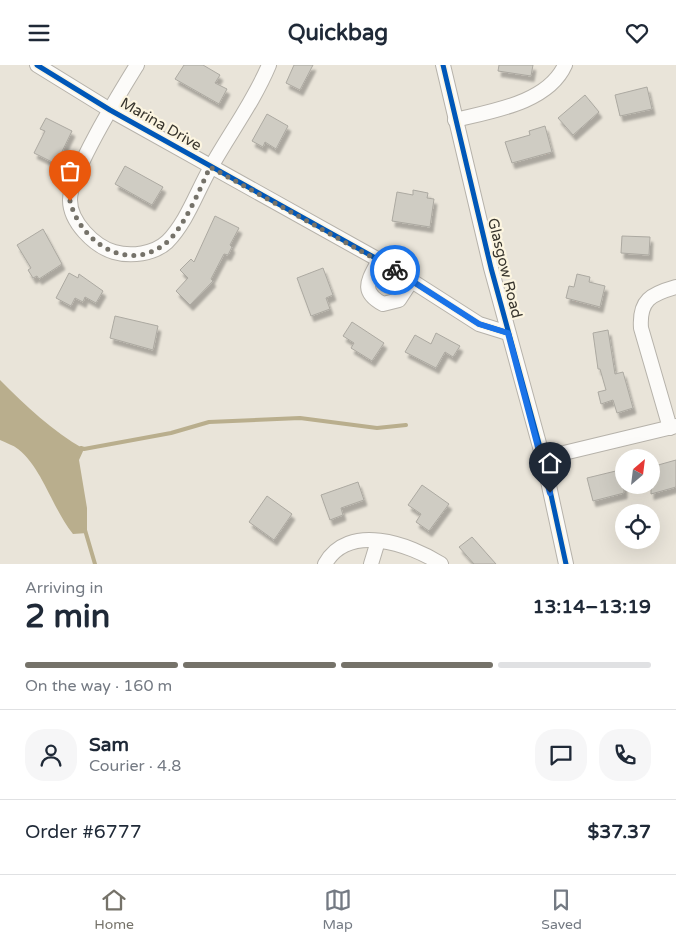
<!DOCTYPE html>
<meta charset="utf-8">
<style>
:root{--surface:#fff;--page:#f6f6f7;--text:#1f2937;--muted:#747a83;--line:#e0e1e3;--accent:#757269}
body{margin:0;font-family:"Varela Round",sans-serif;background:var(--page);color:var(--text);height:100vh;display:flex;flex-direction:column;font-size:19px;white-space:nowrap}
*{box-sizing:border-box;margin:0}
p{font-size:16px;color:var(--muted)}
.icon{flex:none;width:28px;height:28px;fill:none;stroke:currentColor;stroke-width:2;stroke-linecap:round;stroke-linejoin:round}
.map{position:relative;height:499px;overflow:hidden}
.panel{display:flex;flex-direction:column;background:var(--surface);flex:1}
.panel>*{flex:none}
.needle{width:32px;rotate:28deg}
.fabs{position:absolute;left:615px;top:384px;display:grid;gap:10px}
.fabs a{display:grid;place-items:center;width:45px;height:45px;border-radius:50%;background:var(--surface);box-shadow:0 5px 20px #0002;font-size:25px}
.pin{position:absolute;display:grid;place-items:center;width:42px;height:42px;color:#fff;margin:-51px -21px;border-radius:50% 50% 50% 0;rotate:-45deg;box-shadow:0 0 5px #0007}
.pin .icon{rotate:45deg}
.courier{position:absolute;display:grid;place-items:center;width:50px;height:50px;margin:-25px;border:4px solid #1a73e8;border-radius:50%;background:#fff;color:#222;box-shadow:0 1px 6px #0007}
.headline em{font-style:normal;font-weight:700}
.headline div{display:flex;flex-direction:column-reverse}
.headline{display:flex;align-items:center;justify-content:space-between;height:85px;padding:0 25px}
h1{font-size:32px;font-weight:700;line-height:38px}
.bar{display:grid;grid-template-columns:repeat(4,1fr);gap:8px 5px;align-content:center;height:60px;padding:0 25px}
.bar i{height:6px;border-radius:4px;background:var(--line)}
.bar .on{background:var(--accent)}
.bar p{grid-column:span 4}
.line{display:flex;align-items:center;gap:12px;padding:0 25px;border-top:1px solid var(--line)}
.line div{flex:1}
.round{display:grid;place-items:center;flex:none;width:52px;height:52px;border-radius:20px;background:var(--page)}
header{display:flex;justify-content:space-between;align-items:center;height:65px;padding:0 25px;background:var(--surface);font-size:22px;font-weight:700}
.dock{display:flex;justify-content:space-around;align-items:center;height:70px;border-top:1px solid var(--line);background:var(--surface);font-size:14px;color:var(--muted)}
.dock a{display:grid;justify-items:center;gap:2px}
.dock .on{color:var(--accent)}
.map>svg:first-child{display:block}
.water{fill:#b9ae8d}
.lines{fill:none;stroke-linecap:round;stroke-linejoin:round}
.stream{stroke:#b9ae8d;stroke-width:4}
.building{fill:#cfccc3;stroke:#aca9a1;filter:url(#shadow)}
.minor-casing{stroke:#b6b2aa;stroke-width:16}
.minor{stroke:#fcfbf9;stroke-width:14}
.cycleway-casing{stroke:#fcf5e0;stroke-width:8}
.cycleway{stroke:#0057b8;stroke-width:5}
.done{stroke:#757269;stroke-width:5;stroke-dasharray:0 9}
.route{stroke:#1a73e8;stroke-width:6}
.labels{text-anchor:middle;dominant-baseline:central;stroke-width:4.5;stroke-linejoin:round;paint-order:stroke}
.street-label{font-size:15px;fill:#37342c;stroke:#fcf5e0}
</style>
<header><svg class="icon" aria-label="menu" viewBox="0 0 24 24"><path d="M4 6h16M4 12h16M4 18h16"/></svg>Quickbag<svg class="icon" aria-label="heart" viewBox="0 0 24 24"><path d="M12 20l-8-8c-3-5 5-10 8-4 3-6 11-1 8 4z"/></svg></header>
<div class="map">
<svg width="676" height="499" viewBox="0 0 676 499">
<defs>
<filter id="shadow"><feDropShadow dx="3" dy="5.5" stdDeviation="1" flood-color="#0004"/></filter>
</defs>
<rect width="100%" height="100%" fill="#e9e4d9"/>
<path class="water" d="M0,315C26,341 52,366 84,384L79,395L87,443V468L73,469C52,443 43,404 18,384C13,380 6,378 0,375Z"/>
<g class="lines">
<g class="stream">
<path d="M81,383L84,384L171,368L209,357L300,353L377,363L406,360"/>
<path d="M85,465L95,499"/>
</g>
</g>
<g class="building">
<path d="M184,0H203L220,10L215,18L227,24L219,39L175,14Z"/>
<path d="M294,0H313L300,25L286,18Z"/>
<path d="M499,0H533L531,11L498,6Z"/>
<path d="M647,22L652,44L620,51L615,30Z"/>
<path d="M585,30L599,47L573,70L558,53Z"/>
<path d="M267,49L288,61L276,84L265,77L263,82L252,76Z"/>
<path d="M46,53L72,66L56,99L34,88L45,66L40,64Z"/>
<path d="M545,61L552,87L512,98L505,77L530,70L529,66Z"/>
<path d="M125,101L163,122L152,140L115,119Z"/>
<path d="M413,125L428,128L427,133L434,134L430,162L392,156L397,127L413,130Z"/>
<path d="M215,151L239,163L230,180L232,182L228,190L224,189L211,214L213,216L190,240L176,226L188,213L180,205L191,194L194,197Z"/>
<path d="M43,164L62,199L39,214L37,211L33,213L28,205L31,203L17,180Z"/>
<path d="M622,171L650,172L649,190L621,188Z"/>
<path d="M323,203L333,230L326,233L330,244L311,251L297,213Z"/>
<path d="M69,208L78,213L79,209L103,226L96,238L85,232L83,237L75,233L71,241L56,233Z"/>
<path d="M577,209L590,212L589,217L605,221L600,242L566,233L569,221L574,222Z"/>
<path d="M115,251L158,261L153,285L110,273Z"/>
<path d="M352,257L384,278L372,296L351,283L354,278L343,271Z"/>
<path d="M608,265L615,309L623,307L633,343L617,348L613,335L601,339L598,327L606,325L600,304H598L593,268Z"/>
<path d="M436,268L460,281L453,292L445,287L436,303L405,287L415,270L431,279Z"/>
<path d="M676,395V422L651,429V402Z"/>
<path d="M624,404V428L593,436L587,413Z"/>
<path d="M358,417L364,435L341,443L343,450L330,455L321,430Z"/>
<path d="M422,420L449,439L429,466L416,457L421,449L408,440Z"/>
<path d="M267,431L292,449L274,475L249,457Z"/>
<path d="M472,472L496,499H474L459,482Z"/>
</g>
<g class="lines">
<g class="minor-casing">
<g id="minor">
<path d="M37,0L110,45L379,195L479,259L508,268"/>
<path d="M137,0C121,26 70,108 70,135C70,157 94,181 114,187C131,192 154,189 167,177C187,157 197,126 211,102C230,68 254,36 269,0"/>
<path d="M443,0L491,203L543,393L566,499"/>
<path d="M455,55C492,46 548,38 565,0"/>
<path d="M379,195C369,215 359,226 383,239L399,235L412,215"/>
<path d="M670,363L641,263C639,235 651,229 676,222"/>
<path d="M543,393L676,361"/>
<path d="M325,499C348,457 410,479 441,499"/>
<path d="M371,499L378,476"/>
</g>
</g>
<use href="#minor" class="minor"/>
<g class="cycleway-casing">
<g id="cycleway">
<path d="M37,0L110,45L379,195L479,259L508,268"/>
<path d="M443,0L491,203L543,393L566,499"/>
</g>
</g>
<use href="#cycleway" class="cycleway"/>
</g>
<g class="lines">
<path class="done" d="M70,136C80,177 128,209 166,178C184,163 200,124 210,102L395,205"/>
<path class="route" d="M395,205L479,259L508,268L550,428"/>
</g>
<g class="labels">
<g class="street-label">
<text transform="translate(161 59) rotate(30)">Marina Drive</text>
<text transform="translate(505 203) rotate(76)">Glasgow Road</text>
</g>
</g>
</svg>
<div class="fabs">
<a><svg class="needle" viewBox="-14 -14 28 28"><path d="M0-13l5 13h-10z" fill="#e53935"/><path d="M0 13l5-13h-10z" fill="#747a83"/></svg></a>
<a><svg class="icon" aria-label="locate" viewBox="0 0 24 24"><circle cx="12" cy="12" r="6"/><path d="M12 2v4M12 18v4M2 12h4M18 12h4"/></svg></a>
</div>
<div class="pin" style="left:70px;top:136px;background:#ea580c"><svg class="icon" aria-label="bag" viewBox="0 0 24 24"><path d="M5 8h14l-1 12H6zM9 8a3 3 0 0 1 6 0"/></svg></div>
<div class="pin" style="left:550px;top:428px;background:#1f2937"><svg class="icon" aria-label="home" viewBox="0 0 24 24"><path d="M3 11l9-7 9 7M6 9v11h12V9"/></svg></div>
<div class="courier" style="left:395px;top:205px"><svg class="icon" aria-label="bike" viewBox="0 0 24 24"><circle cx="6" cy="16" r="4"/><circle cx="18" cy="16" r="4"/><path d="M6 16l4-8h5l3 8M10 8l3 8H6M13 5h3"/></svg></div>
</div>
<section class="panel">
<div class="headline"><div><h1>2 min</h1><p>Arriving in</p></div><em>13:14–13:19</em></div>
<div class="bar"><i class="on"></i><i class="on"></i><i class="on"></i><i></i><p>On the way · 160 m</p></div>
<div class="line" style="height:90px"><a class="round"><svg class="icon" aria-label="person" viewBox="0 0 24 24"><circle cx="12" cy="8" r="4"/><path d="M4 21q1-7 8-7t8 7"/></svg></a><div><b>Sam</b><p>Courier · 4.8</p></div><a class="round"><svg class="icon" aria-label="chat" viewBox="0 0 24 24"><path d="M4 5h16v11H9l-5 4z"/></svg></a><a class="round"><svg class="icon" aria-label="phone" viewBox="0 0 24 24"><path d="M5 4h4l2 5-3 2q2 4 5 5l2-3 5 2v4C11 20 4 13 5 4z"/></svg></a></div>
<div class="line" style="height:65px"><div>Order #6777</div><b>$37.37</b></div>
</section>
<nav class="dock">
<a class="on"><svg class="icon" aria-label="home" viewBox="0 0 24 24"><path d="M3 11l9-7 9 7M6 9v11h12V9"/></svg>Home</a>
<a><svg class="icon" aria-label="map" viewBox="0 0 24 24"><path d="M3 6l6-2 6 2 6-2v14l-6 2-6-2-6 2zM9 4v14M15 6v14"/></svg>Map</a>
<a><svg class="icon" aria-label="saved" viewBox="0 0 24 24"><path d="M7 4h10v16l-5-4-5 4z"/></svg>Saved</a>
</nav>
